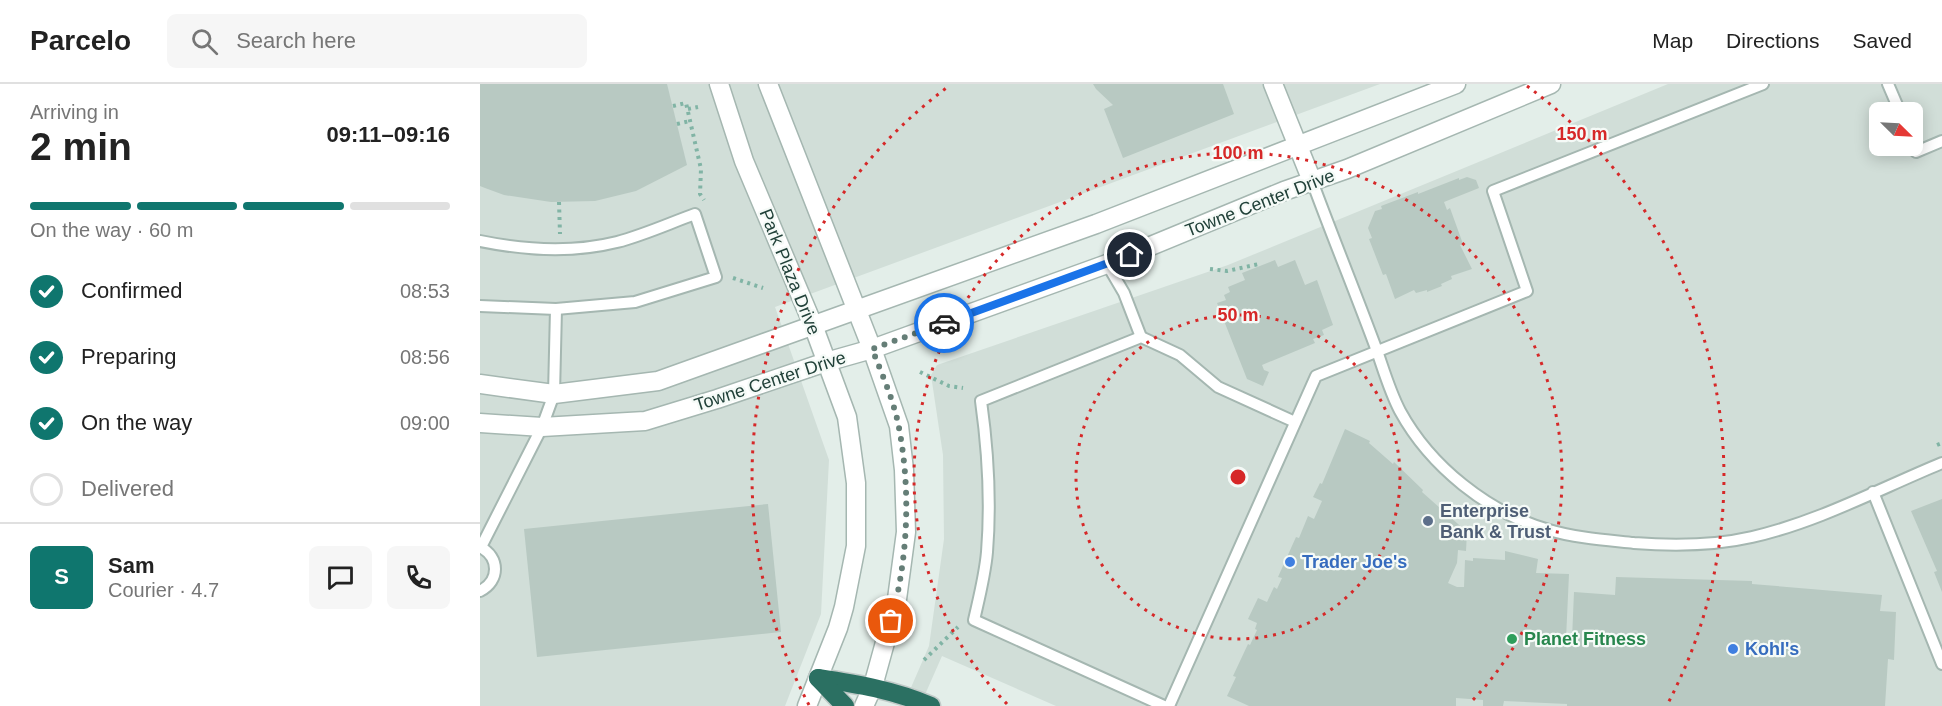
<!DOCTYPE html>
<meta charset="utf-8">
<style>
:root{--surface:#fff;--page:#f6f6f6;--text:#222;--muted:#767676;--line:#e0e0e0;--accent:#0f766e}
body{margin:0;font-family:Arial,sans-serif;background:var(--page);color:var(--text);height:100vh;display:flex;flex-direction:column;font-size:22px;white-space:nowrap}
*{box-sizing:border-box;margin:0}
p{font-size:20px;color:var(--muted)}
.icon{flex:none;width:33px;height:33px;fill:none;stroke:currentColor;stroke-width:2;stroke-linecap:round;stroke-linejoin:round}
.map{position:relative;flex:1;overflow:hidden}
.details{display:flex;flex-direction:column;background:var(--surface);width:480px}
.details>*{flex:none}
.needle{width:39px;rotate:114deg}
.tools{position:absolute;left:1389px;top:18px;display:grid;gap:12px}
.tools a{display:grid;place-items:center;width:54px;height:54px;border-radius:9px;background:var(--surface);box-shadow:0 3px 15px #0003;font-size:30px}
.pin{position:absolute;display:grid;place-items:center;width:51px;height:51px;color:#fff;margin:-26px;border:3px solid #fff;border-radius:50%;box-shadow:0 2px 6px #0007}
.courier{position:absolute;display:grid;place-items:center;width:60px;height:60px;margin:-30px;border:4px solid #1a73e8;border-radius:50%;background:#fff;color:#222;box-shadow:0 2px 8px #0007}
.overview em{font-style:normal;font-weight:700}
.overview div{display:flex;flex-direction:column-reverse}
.overview{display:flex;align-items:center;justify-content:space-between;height:102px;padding:0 30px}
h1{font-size:39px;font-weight:700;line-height:45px}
.bar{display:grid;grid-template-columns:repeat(4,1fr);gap:9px 6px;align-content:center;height:72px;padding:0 30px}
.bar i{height:8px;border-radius:4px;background:var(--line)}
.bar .on{background:var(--accent)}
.bar p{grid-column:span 4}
.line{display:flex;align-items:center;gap:15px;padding:0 30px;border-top:2px solid var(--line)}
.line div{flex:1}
.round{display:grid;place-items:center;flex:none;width:63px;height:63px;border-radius:9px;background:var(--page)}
ol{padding:0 30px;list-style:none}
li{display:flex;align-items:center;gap:18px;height:66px}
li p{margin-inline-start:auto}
li .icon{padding:6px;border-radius:50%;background:var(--accent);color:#fff;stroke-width:4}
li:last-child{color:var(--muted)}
li i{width:33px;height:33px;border:3px solid var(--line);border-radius:50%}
header{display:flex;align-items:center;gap:36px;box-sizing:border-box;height:84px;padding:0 30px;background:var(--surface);border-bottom:2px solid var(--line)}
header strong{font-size:28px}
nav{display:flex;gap:33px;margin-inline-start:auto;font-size:21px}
.search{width:420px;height:54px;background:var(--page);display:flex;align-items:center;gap:15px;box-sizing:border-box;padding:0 21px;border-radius:9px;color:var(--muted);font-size:22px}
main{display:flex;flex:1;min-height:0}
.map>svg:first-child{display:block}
.built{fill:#d1ded8;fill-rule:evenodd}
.building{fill:#b8c9c2}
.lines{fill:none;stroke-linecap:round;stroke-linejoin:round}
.service-casing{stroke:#a5b7b1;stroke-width:14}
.minor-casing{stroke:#a5b7b1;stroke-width:21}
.tertiary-casing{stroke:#a5b7b1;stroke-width:21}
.motorway-casing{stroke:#c1cac8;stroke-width:21}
.path{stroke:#81b4a5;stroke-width:4;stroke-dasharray:3 4.5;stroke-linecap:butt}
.service{stroke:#fff;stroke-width:10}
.minor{stroke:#fff;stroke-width:18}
.tertiary{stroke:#fff;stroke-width:18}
.motorway{stroke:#2b7062;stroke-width:18}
.done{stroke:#657e77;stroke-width:6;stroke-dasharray:0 10.8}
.route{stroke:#1a73e8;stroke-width:8}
.ring{fill:none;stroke:#d62828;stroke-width:3;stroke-dasharray:3 6}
.service-dot{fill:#5c6f8a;stroke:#f5faf7;stroke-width:2}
.shop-dot{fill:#3f7fe0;stroke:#f5faf7;stroke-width:2}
.leisure-dot{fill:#2e9e5b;stroke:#f5faf7;stroke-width:2}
.labels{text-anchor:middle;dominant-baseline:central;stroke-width:4.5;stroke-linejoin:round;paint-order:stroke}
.street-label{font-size:18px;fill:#214139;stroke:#f5faf7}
.service-label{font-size:18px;font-weight:bold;fill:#4e5e75;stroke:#f5faf7;text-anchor:start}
.shop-label{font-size:18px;font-weight:bold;fill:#366cbe;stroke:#f5faf7;text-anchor:start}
.leisure-label{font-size:18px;font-weight:bold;fill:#27864d;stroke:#f5faf7;text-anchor:start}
.centre{fill:#d62828;stroke:#f5faf7;stroke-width:3}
.ring-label{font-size:18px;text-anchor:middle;font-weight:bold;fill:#d62828;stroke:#f5faf7;stroke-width:4.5;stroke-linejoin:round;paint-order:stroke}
</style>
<header>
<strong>Parcelo</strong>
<div class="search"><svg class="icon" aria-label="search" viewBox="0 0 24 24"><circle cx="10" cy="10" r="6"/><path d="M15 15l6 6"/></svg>Search here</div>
<nav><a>Map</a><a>Directions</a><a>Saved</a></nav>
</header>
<main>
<section class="details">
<div class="overview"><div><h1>2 min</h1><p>Arriving in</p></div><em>09:11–09:16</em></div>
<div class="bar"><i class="on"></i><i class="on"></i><i class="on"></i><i></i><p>On the way · 60 m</p></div>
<ol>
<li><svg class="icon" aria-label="check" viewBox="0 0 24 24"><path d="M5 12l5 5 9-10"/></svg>Confirmed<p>08:53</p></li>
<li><svg class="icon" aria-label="check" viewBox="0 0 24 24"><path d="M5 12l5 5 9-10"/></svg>Preparing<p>08:56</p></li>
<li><svg class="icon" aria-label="check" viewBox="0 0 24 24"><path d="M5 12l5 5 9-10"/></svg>On the way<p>09:00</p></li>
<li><i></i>Delivered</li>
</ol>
<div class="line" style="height:108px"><b class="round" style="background:var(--accent);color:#fff">S</b><div><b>Sam</b><p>Courier · 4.7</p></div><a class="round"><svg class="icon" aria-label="chat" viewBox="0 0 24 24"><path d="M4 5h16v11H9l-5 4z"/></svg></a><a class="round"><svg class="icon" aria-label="phone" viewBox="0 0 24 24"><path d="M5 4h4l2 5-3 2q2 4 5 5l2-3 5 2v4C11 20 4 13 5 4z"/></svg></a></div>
</section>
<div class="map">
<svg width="1462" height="622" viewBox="0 0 1462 622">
<rect width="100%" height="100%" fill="#e3eee9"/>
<g class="built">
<path d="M0,0H900L295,223L349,376L341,530L305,622H0Z"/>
<path d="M1188,0H1462V622H576L462,572L440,622H423L449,562L464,455L463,371L451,291L457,281L748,181ZM1400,28H1432V62H1400Z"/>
</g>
<g class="building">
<path d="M0,0H187L207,81L156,107L115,117L71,118L24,111L5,104L0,102Z"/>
<path d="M613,0H743L754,30L643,74L624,25L633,21L616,5Z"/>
<path d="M987,93L996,96L999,104L964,118L967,126L970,124L983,160L980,161L992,185L971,192L972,195L961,200L962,202L947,208V206L936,209L934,206L915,215L906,190L903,191L889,155L892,154L888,144L895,127L902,125L901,122L938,108V110L979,94V96Z"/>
<path d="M795,176L798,183L815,176L825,201L837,196L853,241L842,246L844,251L833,255L835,259L782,281L784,286L789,288L783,302L767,295L737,219L746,216L744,211L750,208L748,203L765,196L762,189Z"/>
<path d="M865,345L890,357L889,359L913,380L914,378L943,406L942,408L987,448L986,467L978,466L977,479L968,499L977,503H984L985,476L993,477V474L1025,476V467L1058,475L1056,489L1089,490L1086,555H1092L1094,508L1135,511L1136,493L1272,497V500L1402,511L1400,527L1416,528L1414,576L1408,575L1405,622H1087V620L1024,617L1023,622H1003V616L976,614V622H769L747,612L756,593L753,592L768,560L770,561L777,546L775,545L777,539L768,535L778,514L787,518L794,503L797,505L802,494L798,493L816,453L819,454L828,432L834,435L842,417L833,413L840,399L842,400Z"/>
<path d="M1462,415V508L1454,488L1457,487L1431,427Z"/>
<path d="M288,420L301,548L57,573L44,445Z"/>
</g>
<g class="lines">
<g class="service-casing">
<g id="service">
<path d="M1408,0L1420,28"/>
<path d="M1432,60L1436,68L1462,57"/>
<path d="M832,97C853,154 876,210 897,267C904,287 910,308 920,327C950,382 1008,429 1069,446C1096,454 1126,456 1154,459C1193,462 1233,462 1272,453C1338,438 1399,405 1462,379"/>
<path d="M0,157C44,166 93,169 137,158C164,151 190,139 215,130L236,193L155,218L76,225L0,222"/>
<path d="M627,180L644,209L661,253"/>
<path d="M1393,408L1462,580"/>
<path d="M0,463C20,473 20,497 0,507"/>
<path d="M1,463L62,343L74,310L76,225"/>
<path d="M684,622L494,536C499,514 505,491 507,468C511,418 508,367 501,317L661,253L700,271L738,303L815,338"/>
<path d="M689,622L836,292L1047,207L1013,107L1283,0"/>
</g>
</g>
<g class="minor-casing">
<path id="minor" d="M793,0L832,97"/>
</g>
<g class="tertiary-casing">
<g id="tertiary">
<path d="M239,0L264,77L333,241L367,333L376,399V462L364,523L358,544L327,622"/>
<path d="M288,0L392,265L419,342L424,386L426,448L417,515L393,602L384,622"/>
<path d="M0,300L74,310L178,297L616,140L976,0"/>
<path d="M0,339L62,343L165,337L237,315L346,278L392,265L627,180L804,107L867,85L1071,0"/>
</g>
</g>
<g class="motorway-casing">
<g id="motorway">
<path d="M338,594C377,600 414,606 451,622"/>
<path d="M338,594L365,622"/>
</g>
</g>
<g class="path">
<path d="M193,22L206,19L221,85L220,110L224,116"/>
<path d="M208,25L218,23"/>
<path d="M197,40L210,37"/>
<path d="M79,118L80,150"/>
<path d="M730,185L747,187L779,180"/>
<path d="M253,194L283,204"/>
<path d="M440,288L469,302L483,304"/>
<path d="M1457,361L1462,359"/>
<path d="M444,576L478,543"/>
</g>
<use href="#service" class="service"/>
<use href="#minor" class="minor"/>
<use href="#tertiary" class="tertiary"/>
<use href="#motorway" class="motorway"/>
</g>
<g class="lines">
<path class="done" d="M411,537C428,475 431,407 419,344C414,317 402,290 392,265L464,239"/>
<path class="route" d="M464,239L650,171"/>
</g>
<g class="ring">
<circle cx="758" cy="393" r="162"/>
<path d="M527 620A324 324 0 1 1 989 620"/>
<path d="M329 621A486 486 0 0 1 469 2M1047 2A486 486 0 0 1 1187 621"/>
</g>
<circle class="service-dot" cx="948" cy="437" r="6"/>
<g class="shop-dot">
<circle cx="810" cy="478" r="6"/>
<circle cx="1253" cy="565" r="6"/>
</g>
<circle class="leisure-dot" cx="1032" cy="555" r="6"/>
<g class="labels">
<g class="street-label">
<text transform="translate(780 119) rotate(-21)">Towne Center Drive</text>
<text transform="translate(310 188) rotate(68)">Park Plaza Drive</text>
<text transform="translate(290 297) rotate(-18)">Towne Center Drive</text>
</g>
<g class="service-label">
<text x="960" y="427">Enterprise<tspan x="960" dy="21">Bank &amp; Trust</tspan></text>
</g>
<g class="shop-label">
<text x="822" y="478">Trader Joe's</text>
<text x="1265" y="565">Kohl's</text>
</g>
<g class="leisure-label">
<text x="1044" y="555">Planet Fitness</text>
</g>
</g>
<circle cx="758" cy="393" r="9" class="centre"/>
<g class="ring-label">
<text x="1102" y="56">150 m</text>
<text x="758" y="75">100 m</text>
<text x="758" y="237">50 m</text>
</g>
</svg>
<div class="tools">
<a><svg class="needle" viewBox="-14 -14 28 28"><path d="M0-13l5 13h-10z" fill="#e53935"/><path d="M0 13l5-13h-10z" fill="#767676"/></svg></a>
</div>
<div class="pin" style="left:411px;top:537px;background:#ea580c"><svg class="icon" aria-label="bag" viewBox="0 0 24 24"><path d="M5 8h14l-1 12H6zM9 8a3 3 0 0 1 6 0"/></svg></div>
<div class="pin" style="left:650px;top:171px;background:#1f2937"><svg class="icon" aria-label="home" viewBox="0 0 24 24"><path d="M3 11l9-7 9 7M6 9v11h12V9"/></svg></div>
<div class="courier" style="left:464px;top:239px"><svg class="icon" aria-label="car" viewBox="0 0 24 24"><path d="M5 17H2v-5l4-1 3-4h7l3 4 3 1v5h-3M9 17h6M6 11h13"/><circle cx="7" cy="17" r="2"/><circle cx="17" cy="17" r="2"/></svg></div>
</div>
</main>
